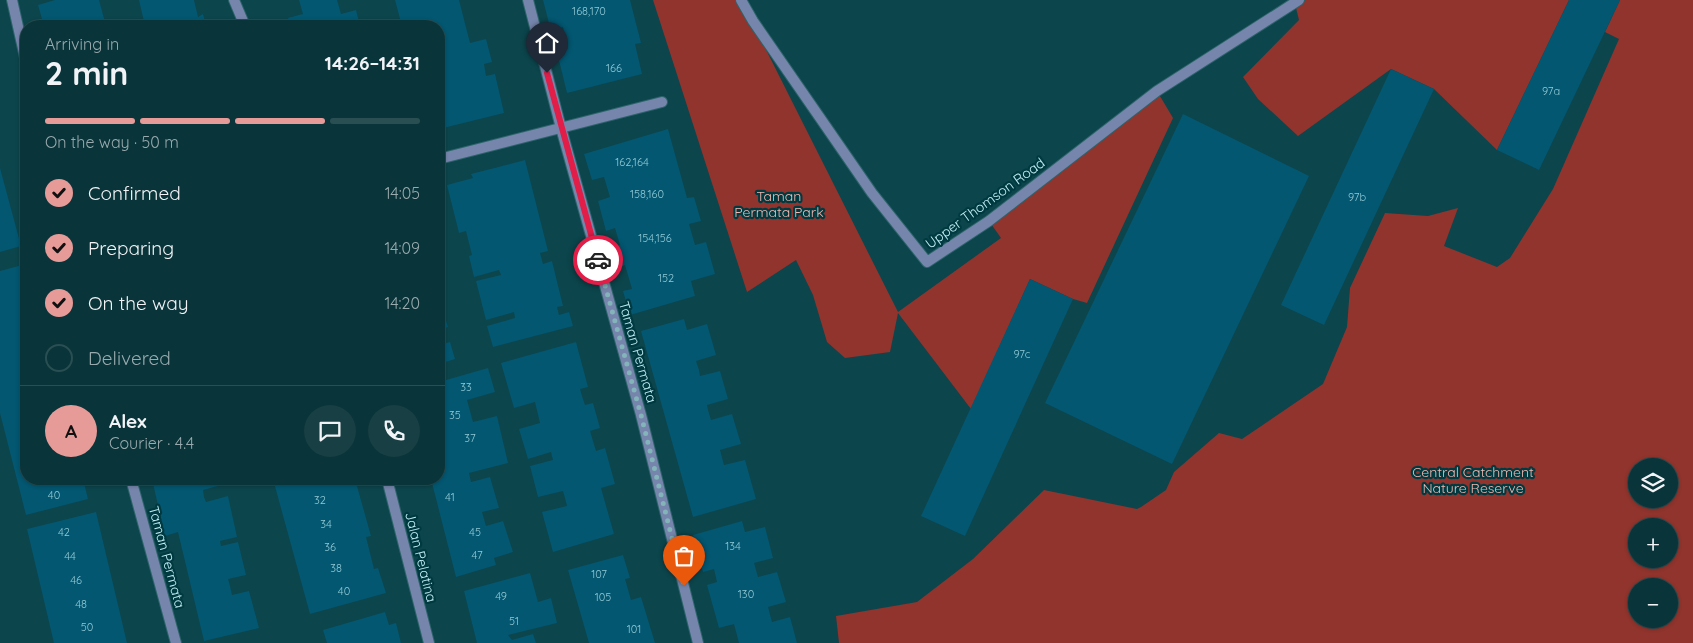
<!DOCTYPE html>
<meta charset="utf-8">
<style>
:root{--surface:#093439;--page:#173f44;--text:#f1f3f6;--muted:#99aaae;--line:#294f53;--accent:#e69b98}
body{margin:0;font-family:Quicksand,sans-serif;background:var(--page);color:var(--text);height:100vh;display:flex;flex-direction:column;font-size:19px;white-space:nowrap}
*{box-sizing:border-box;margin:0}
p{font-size:16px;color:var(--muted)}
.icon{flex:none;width:28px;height:28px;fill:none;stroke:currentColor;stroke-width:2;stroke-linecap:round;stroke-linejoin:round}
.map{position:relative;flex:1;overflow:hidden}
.side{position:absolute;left:20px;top:20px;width:425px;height:465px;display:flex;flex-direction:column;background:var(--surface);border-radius:20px;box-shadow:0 1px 4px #0004,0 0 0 1px var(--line)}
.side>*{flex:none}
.buttons{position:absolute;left:1628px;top:458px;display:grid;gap:10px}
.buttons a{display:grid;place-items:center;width:50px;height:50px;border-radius:50%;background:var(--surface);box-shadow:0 1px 4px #0004,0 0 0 1px var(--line);font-size:25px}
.pin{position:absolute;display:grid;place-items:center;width:42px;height:42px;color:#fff;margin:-51px -21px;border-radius:50% 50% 50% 0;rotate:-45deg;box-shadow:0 0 5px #0007}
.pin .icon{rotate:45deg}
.courier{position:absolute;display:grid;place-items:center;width:50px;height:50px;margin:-25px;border:4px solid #e11d48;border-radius:50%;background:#fff;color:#222;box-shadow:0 1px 6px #0007}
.head em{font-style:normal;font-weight:800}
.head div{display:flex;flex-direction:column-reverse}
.head{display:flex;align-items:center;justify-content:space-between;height:85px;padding:0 25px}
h1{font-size:32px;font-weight:800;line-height:38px}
.bar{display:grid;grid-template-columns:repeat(4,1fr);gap:8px 5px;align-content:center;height:60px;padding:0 25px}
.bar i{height:6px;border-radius:4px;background:var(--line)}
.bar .on{background:var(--accent)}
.bar p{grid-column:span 4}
.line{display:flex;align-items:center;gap:12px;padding:0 25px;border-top:1px solid var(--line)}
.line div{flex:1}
.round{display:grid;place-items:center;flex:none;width:52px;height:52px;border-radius:26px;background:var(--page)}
ol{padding:0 25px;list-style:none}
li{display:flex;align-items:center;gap:15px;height:55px}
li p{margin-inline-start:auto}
li .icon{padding:5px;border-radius:50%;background:var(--accent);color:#111;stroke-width:4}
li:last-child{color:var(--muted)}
li i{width:28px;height:28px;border:2px solid var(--line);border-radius:50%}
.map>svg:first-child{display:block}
.green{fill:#90342d;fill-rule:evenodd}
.building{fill:#035771}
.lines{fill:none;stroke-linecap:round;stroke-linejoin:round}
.street-casing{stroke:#2d646b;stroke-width:12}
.street{stroke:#7685ac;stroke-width:10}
.done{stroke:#82b4ba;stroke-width:5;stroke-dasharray:0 9}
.route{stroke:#e11d48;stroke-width:6}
.labels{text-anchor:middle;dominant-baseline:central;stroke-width:4.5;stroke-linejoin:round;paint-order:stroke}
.number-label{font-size:11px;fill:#92c9d5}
.park-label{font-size:14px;fill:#f1b9b1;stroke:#003a41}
.street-label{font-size:14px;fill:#c2eff6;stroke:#003a41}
</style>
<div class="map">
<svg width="1693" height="643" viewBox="0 0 1693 643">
<rect width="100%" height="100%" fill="#0c454c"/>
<g class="green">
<path d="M653,0H741L898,312L1001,238L989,221L1157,91L1173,118L1087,303L1073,299L1030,279L971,409L898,313L890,352L845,358L827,342L813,295L796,260L747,292Z"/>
<path d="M1299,0H1569L1497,150L1434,89L1391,69L1298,136L1258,99L1243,77L1299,20L1295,4Z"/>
<path d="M1620,0H1693V643H839L836,616L917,602L973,559L1044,490L1137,509L1141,507L1166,490L1174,472L1219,433L1242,439L1323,384L1347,327L1350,288L1385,213L1428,216L1458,208L1444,246L1497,267L1510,258L1553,189L1619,39L1605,32ZM1636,466H1669V499H1636ZM1669,526V559H1636V526ZM1669,586V619H1636V586Z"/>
</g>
<g class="building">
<path d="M55,0H99L106,26H44L38,5Z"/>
<path d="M139,0H194L198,17L203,14L206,26H145Z"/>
<path d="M299,0H337L341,14L356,10L360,26H291L288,18L303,14Z"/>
<path d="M395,0H459L470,43L486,39L492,62L484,64L486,76L495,74L504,113L439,129V26H402Z"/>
<path d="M543,0H630L641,43L635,44L642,74L567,93L557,52L568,49L566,41L563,27L551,31Z"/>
<path d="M1569,0H1620L1539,170L1497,150Z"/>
<path d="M1391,69L1434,89L1324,325L1281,305Z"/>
<path d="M1183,114L1309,176L1172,464L1045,403Z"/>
<path d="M668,129L687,198L694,197L701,221L689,224L695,245L706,242L715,274L691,281L695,296L630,315L623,291L632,289L625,265L616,268L610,248L620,245L615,228L606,231L598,201L610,197L604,177L592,180L584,154Z"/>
<path d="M525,160L548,251L540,253L543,264L552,261L563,306L557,307L559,315L569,312L573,326L493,347L487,326L515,318L514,312L486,320L476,281L501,275L499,270L474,277L469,256L472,255L466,231L459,233L447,185L473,178L471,174Z"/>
<path d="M0,168L21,246L0,252Z"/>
<path d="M26,264V479H83L88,499L26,515L0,413V271Z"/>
<path d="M1030,279L1073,299L965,536L921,516Z"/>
<path d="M439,299L448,327L439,329Z"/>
<path d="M684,319L687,330L707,324L716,355L696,361L699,370L700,376L720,371L728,399L707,405L708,410L711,420L732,414L741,444L720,450L724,465L745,460L756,499L693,517L641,331Z"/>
<path d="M450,342L455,359L439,364V345Z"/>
<path d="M576,342L588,387L580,389L582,396L585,405L593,403L600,428L590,431L596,451L605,448L615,484L601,488L614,534L553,552L542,512L567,506L565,498L563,491L538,497L530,466L553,460L551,452L528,459L519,429L540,423L535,402L514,408L501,363Z"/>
<path d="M488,368L495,392L467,400L473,422L497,416L508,463L469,473L471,482L490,477L499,508L482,512L486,526L503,521L513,552L494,558L496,565L456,577L431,479H439V382Z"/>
<path d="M152,479H224L225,484L203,490L204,497L206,502L228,496L237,537L220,541L221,546L238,542L246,575L228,579L230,586L232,595L249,591L259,628L204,641L178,532L165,536Z"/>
<path d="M273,479H341L342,482L355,479L371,536L366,537L374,569L378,568L386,593L310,614Z"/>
<path d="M96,512L127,643H54L27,529Z"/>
<path d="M742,521L745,532L765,527L773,558L754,563L758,577L777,572L786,602L768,607L772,622L790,617L797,643H739L734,624L719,628L707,585L717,582L714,569L703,572L693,535Z"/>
<path d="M623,555L630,578L625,579L631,600L641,597L655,643H589L568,570Z"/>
<path d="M530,573L538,602L551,598L557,623L508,635L512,640L533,634L536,643H477L464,591Z"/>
<path d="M385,612L389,625L396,623L401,643H327L323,630Z"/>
</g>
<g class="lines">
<g class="street-casing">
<g id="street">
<path d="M12,0L26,62"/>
<path d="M234,0L245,26"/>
<path d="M528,0L561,128L641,415L698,643"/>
<path d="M741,0L753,21L872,193L927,262L989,221L1157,91L1299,0"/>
<path d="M439,159L662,102"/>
<path d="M131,479L176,643"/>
<path d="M387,479L429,643"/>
</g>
</g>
<use href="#street" class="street"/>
</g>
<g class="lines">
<path class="done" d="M598,260L641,415L684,586"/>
<path class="route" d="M547,73L598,260"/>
</g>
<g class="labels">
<g class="number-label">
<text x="589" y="11">168,170</text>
<text x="614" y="68">166</text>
<text x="1551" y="91">97a</text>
<text x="632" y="162">162,164</text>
<text x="647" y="194">158,160</text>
<text x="1357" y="197">97b</text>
<text x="655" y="238">154,156</text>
<text x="666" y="278">152</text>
<text x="1022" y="354">97c</text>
<text x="466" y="387">33</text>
<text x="455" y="415">35</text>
<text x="470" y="438">37</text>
<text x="54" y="495">40</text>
<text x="450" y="497">41</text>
<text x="320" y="500">32</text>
<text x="326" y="524">34</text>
<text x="64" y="532">42</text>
<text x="475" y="532">45</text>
<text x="733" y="546">134</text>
<text x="330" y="547">36</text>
<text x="477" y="555">47</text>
<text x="70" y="556">44</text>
<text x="336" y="568">38</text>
<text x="599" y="574">107</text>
<text x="76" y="580">46</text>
<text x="344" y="591">40</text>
<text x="746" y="594">130</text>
<text x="501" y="596">49</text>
<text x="603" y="597">105</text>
<text x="81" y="604">48</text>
<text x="514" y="621">51</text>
<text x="87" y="627">50</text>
<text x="634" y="629">101</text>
</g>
<g class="park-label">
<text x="779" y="196">Taman<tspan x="779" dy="16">Permata Park</tspan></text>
<text x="1473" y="472">Central Catchment<tspan x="1473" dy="16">Nature Reserve</tspan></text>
</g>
<g class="street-label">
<text transform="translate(985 203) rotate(-36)">Upper Thomson Road</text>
<text transform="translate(638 352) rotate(74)">Taman Permata</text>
<text transform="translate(167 557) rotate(75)">Taman Permata</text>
<text transform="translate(421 557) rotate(76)">Jalan Pelatina</text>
</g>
</g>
</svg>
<div class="buttons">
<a><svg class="icon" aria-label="layers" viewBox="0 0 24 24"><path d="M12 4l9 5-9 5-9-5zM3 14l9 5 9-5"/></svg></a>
<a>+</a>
<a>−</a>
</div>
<div class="pin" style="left:684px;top:586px;background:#ea580c"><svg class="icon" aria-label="bag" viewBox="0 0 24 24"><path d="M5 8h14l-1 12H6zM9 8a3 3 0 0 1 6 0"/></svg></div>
<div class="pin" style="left:547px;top:73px;background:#1f2937"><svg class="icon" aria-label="home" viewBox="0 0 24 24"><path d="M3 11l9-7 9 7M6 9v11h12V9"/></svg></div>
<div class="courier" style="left:598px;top:260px"><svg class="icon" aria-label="car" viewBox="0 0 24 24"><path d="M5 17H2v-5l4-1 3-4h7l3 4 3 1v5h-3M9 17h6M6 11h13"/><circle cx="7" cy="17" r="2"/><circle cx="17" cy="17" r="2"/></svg></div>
<section class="side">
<div class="head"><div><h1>2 min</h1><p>Arriving in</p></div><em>14:26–14:31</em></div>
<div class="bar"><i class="on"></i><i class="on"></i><i class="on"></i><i></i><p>On the way · 50 m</p></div>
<ol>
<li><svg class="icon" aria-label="check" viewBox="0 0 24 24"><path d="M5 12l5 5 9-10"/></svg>Confirmed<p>14:05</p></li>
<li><svg class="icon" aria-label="check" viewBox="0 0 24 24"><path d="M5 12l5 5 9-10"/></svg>Preparing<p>14:09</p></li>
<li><svg class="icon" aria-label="check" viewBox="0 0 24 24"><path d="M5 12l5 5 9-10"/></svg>On the way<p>14:20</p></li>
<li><i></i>Delivered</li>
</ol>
<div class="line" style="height:90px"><b class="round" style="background:var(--accent);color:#111">A</b><div><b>Alex</b><p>Courier · 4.4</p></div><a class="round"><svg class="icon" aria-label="chat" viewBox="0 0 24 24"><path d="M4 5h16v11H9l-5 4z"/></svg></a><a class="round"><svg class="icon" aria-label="phone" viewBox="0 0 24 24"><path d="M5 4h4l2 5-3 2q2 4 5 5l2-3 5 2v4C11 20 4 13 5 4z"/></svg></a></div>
</section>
</div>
